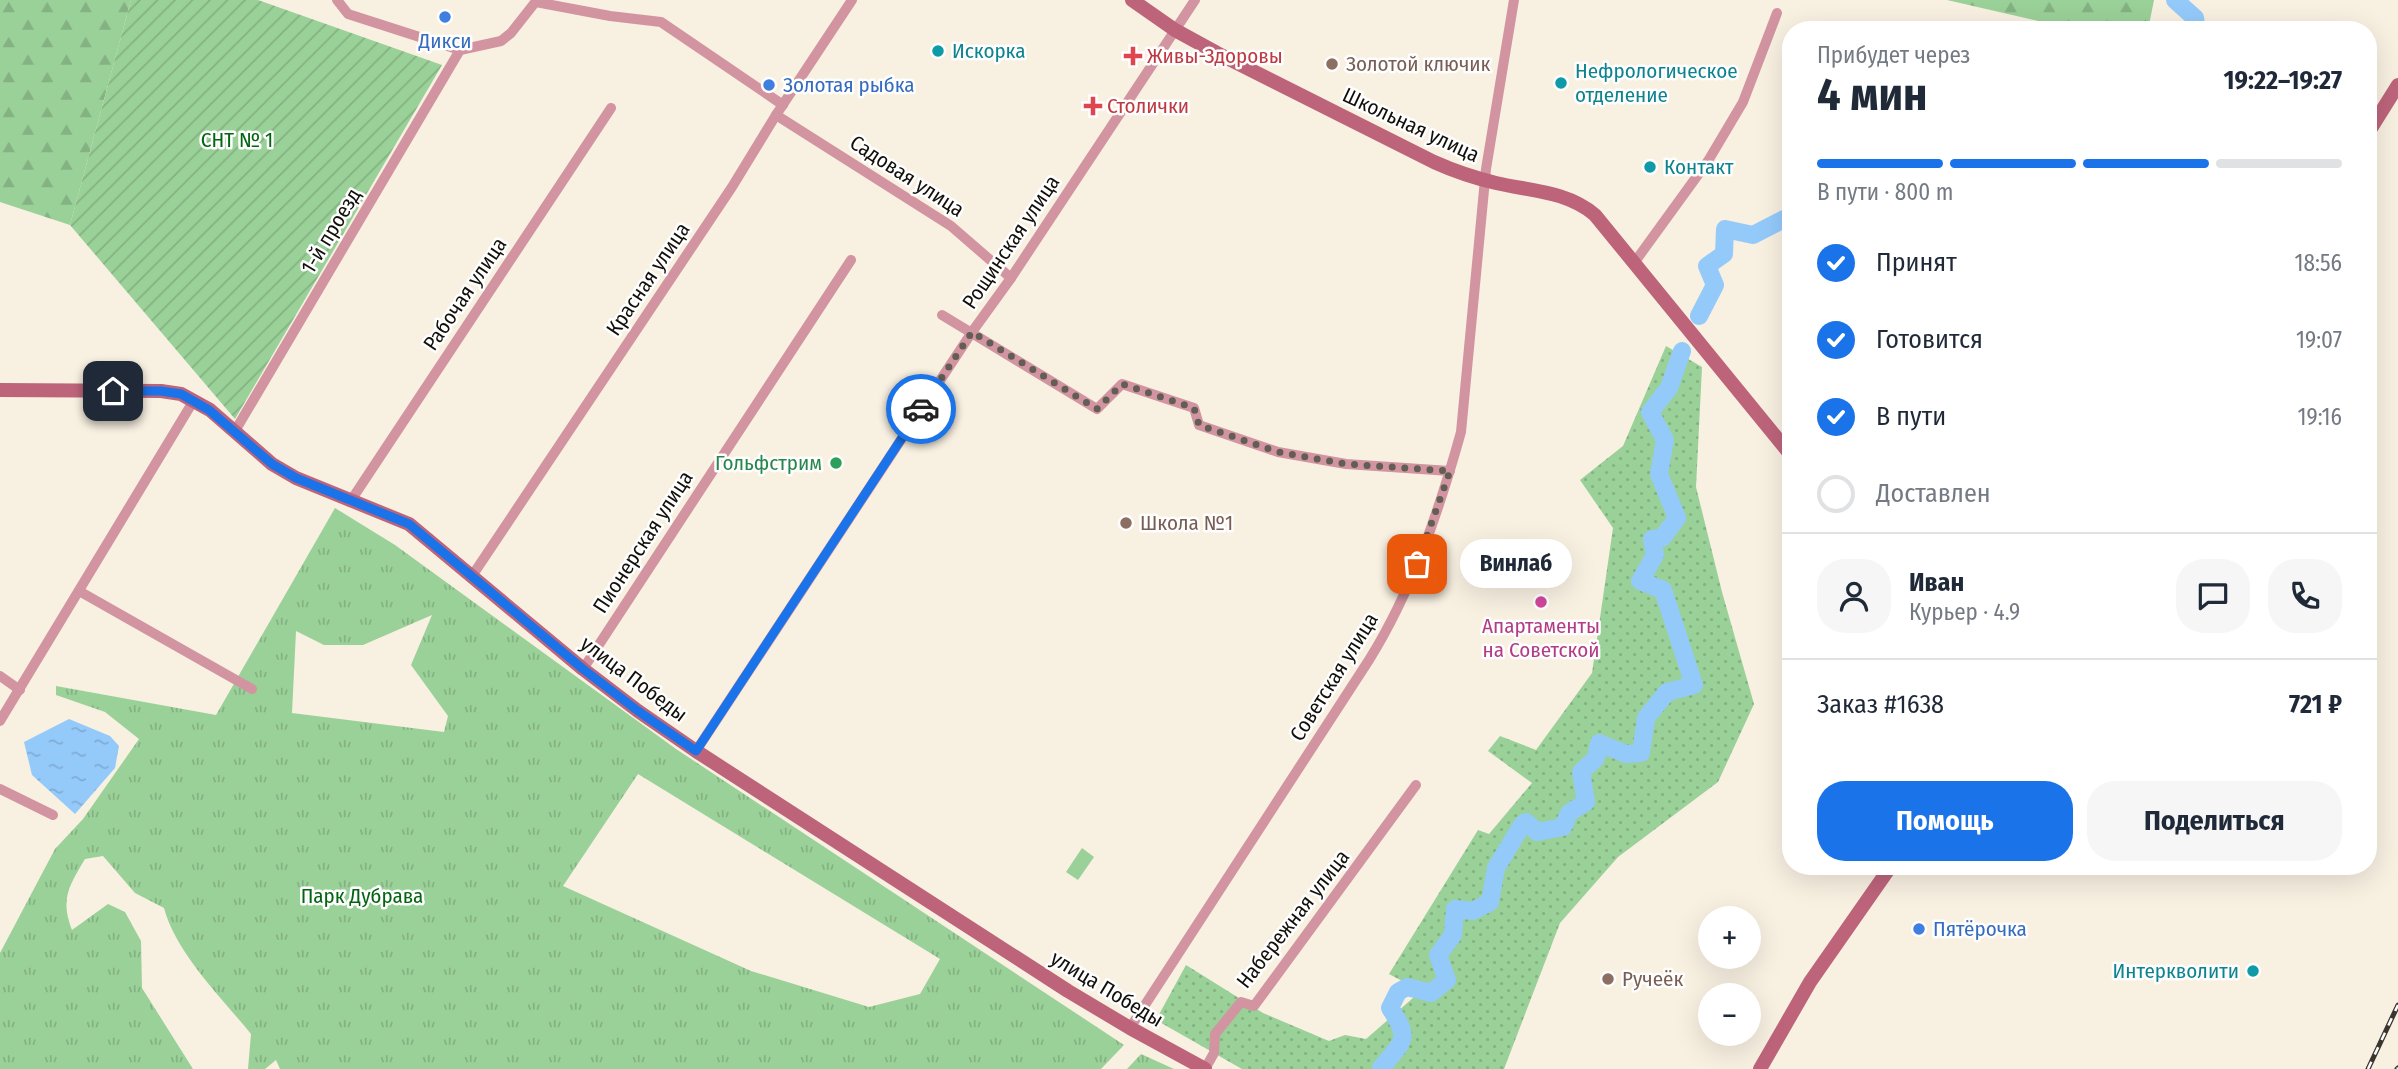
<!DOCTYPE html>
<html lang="ru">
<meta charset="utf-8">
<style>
:root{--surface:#fff;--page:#f6f6f7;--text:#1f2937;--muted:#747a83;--line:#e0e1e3;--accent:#1a73e8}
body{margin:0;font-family:"Fira Sans Condensed",sans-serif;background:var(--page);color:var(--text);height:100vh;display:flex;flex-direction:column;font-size:26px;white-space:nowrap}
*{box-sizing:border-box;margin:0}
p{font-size:23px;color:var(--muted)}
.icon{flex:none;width:38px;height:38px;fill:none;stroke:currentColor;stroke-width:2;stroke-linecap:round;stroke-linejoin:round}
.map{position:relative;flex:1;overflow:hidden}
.sheet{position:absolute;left:1782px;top:21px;width:595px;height:854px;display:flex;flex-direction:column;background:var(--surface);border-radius:28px;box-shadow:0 7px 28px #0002}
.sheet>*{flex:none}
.buttons{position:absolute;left:1698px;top:906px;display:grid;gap:14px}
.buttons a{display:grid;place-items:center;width:63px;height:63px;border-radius:50%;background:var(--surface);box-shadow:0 7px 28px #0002;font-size:35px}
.pin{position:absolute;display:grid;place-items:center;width:60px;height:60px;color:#fff;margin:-30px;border-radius:14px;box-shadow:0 4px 10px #0006}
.courier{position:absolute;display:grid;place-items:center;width:70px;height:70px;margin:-35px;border:5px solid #1a73e8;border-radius:50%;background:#fff;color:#222;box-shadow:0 2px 9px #0007}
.bubble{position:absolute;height:49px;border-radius:24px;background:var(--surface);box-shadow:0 7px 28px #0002;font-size:23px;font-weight:700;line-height:49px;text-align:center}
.head em{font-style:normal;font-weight:700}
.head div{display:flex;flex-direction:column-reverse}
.head{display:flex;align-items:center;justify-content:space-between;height:119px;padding:0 35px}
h1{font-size:46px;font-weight:700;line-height:52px}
.bar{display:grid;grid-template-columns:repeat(4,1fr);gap:10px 7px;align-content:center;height:84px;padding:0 35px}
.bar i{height:9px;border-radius:5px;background:var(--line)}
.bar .selected{background:var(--accent)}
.bar p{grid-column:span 4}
.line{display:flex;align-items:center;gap:18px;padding:0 35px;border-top:2px solid var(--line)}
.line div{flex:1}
.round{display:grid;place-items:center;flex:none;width:74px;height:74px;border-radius:28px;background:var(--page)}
ol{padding:0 35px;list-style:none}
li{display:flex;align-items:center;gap:21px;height:77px}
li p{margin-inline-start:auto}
li .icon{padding:7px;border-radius:50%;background:var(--accent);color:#fff;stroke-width:4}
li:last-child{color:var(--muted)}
li i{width:38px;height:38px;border:4px solid var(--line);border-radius:50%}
.button{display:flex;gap:14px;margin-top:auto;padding:14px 35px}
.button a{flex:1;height:80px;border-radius:28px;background:var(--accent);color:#fff;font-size:28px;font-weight:700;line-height:80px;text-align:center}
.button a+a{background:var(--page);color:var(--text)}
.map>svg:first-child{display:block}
.grass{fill:url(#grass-dots)}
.forest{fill:url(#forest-firs)}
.park{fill:url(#park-tufts);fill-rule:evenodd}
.garden{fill:url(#garden-furrows)}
.pitch{fill:#9ad198}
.water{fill:url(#water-ripples)}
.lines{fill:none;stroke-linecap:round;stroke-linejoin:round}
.river{stroke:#94cafa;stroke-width:18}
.street{stroke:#d294a1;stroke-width:10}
.secondary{stroke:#bd647b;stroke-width:14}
.rail-casing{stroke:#3a362f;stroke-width:5}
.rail{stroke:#fefefe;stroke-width:2.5;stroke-dasharray:8;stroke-linecap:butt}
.done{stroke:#625e55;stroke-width:7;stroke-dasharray:0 12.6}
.route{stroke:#1a73e8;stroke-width:9}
.shop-dot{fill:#3f7fe0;stroke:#fefefe;stroke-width:2.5}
.culture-dot{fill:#0f9aa8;stroke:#fefefe;stroke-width:2.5}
.health-dot{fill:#e0444e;stroke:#fefefe;stroke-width:2.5}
.education-dot{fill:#8d6e63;stroke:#fefefe;stroke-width:2.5}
.leisure-dot{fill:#2e9e5b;stroke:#fefefe;stroke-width:2.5}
.hotel-dot{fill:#d1479c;stroke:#fefefe;stroke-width:2.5}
.labels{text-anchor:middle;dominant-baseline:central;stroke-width:5;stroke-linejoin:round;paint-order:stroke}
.shop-label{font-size:21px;fill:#366cbe;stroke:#fefefe;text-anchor:start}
.culture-label{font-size:21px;fill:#0d838f;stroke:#fefefe;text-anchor:start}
.health-label{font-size:21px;fill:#be3a42;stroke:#fefefe;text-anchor:start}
.education-label{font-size:21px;fill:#785e54;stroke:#fefefe;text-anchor:start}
.street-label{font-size:21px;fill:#110f09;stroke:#fefefe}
.park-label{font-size:21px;fill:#046411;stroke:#fefefe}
.leisure-label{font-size:21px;fill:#27864d;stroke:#fefefe;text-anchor:end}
.hotel-label{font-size:21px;fill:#b23c85;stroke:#fefefe}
</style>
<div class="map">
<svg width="2398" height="1069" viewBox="0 0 2398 1069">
<defs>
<pattern id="grass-dots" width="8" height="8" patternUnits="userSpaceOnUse" patternTransform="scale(1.75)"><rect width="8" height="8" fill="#9ad198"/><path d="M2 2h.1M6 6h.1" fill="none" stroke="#84b282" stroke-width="1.8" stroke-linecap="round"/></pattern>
<pattern id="forest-firs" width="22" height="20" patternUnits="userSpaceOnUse" patternTransform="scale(1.75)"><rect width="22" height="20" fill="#9ad198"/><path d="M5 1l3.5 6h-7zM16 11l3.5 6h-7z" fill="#84b282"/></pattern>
<pattern id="park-tufts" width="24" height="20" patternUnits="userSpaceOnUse" patternTransform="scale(1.75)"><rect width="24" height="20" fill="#9ad198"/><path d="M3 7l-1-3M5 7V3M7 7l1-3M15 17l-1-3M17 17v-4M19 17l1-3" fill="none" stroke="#84b282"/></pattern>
<pattern id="garden-furrows" width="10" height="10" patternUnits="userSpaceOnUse" patternTransform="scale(1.75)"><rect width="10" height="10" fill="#9ad198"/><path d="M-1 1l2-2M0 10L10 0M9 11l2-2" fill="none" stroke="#84b282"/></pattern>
<pattern id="water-ripples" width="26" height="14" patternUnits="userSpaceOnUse" patternTransform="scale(1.75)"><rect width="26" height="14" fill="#94cafa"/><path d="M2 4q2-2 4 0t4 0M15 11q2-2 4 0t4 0" fill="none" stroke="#7facd5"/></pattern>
</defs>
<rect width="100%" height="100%" fill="#f8f0e1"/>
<path class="grass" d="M1666,346L1702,367L1696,487L1722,592L1754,704L1718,782L1618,857L1560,923L1504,1069H1242L1156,1020L1186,965L1263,1013L1329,1041L1345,1035L1366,1039L1421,991L1389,974L1478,830L1489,834L1532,783L1488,751L1500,736L1536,750L1592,673L1613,528L1580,480L1623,446Z"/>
<g class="forest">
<path d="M0,0H131L70,225L0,202Z"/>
<path d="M1947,0H2154L2148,30H2077Z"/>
</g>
<g class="park">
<path d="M335,508L395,545L676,749L1124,1045L1101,1069H280L276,1060L265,1069H248L251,1034C221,997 176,953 164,908L135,893L103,856L85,859C69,886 60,899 72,930L108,904L125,912L141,941L142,988L193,1069H0V953L55,849L83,819L139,739L105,712L56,695V686L216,715ZM432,615L411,665L448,716L444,732L292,713L296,631L324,645H363ZM638,774L940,959L920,994L869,1007L751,971L563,886Z"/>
<path d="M1141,1054L1174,1069H1127Z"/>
</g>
<path class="garden" d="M131,0H258L442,65L235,419L70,225Z"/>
<path class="pitch" d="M1082,848L1094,857L1078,880L1066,872Z"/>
<path class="water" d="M69,719L110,736L119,746L115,768L75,814L32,775L24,742Z"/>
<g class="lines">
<g class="river">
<path d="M2175,0L2195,18L2197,30"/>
<path d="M1699,316L1715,285L1707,266L1724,254L1725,229L1753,235L1790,216"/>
<path d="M1383,1069L1381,1068C1404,1040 1411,1040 1390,1008L1398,992L1407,987L1431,993L1447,980L1438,955L1453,935L1455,909L1473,911L1490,902L1496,868L1522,825L1526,822L1537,832L1563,827L1569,813L1586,802L1581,772L1596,758L1599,743L1626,754L1641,753L1646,718L1667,692L1694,685L1663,590L1640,581L1655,555L1652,539L1662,538L1677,518L1659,474L1665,440L1650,412L1669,388L1682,351"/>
</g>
<g class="street">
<path d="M337,0L348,14L460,50L501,41L511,33L537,0"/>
<path d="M536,2L610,16L661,22L783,105"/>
<path d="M776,115L951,226L1011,278"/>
<path d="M1634,263L1708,161L1743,102L1777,13"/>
<path d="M942,315L1097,409L1122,384L1194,408L1199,425L1278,452L1346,464L1450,471"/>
<path d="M235,431L460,50"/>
<path d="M350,502L611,108"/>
<path d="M472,576L732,187L776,115L852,0"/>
<path d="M79,591L252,689"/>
<path d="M583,669L851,260"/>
<path d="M0,676L20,690"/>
<path d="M0,721L194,400"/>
<path d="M696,751L972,332L1011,278L1195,0"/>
<path d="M0,789L53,815"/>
<path d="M1130,1028L1369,660C1412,591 1439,511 1461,432L1486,169L1514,0"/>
<path d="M1205,1069L1214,1053L1215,1034L1241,1002L1254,1006L1416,785"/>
</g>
<g class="secondary">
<path d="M1132,0L1175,30L1217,53L1434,162C1454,171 1475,178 1496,183C1530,191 1567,191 1595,215L1790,454"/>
<path d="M2368,133L2398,85"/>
<path d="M0,390L161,391L181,394L210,410L272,464L296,478L409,524L583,669L638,711L696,751L1068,991L1130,1028L1205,1069"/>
<path d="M1760,1069L1810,982L1891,866"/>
</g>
<g class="rail-casing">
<g id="rail">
<path d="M2368,1069L2398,1005"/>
<path d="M2397,1069L2398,1068"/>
</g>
</g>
<use href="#rail" class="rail"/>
</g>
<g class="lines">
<path class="done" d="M921,409L972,332L1097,409L1122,384L1194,408L1199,425L1278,452L1301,456L1346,464L1450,471L1417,564"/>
<path class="route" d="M113,391H161L181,394L209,410L272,464L296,478L409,524L583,669L638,711L696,751L921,409"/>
</g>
<g class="shop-dot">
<circle cx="445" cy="17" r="7"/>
<circle cx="769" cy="85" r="7"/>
<circle cx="1919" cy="929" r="7"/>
</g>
<g class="culture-dot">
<circle cx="938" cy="51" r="7"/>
<circle cx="1561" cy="83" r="7"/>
<circle cx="1650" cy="167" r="7"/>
<circle cx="2253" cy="971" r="7"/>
</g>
<g class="health-dot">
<path d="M1129.5 45.5h7v7h7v7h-7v7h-7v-7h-7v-7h7z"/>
<path d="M1089.5 95.5h7v7h7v7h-7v7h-7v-7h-7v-7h7z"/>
</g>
<g class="education-dot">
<circle cx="1332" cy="64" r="7"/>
<circle cx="1126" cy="523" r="7"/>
<circle cx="1608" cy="979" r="7"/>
</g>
<circle class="leisure-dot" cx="836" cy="463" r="7"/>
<circle class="hotel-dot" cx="1541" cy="602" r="7"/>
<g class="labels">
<g class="shop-label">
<text x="445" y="41" text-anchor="middle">Дикси</text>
<text x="783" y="85">Золотая рыбка</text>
<text x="1933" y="929">Пятёрочка</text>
</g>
<g class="culture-label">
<text x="952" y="51">Искорка</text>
<text x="1575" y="71">Нефрологическое<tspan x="1575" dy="24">отделение</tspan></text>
<text x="1664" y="167">Контакт</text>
<text x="2239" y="971" text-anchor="end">Интеркволити</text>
</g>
<g class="health-label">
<text x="1147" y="56">Живы-Здоровы</text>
<text x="1107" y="106">Столички</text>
</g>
<g class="education-label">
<text x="1346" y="64">Золотой ключик</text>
<text x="1140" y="523">Школа №1</text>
<text x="1622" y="979">Ручеёк</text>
</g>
<g class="street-label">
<text transform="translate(1411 125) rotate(25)">Школьная улица</text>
<text transform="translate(907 176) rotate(33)">Садовая улица</text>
<text transform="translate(331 231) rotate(-59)">1-й проезд</text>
<text transform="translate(1011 242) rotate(-56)">Рощинская улица</text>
<text transform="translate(648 279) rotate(-56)">Красная улица</text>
<text transform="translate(465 294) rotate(-56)">Рабочая улица</text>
<text transform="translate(643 542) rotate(-57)">Пионерская улица</text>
<text transform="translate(1334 677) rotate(-58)">Советская улица</text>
<text transform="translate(634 679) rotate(37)">улица Победы</text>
<text transform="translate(1293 919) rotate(-52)">Набережная улица</text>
<text transform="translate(1107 989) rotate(31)">улица Победы</text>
</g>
<g class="park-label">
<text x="237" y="140">СНТ № 1</text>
<text x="362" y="896">Парк Дубрава</text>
</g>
<g class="leisure-label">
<text x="822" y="463">Гольфстрим</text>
</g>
<g class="hotel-label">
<text x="1541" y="626">Апартаменты<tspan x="1541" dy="24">на Советской</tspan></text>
</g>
</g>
</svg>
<div class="buttons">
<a>+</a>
<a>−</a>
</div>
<div class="pin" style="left:1417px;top:564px;background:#ea580c"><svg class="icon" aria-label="bag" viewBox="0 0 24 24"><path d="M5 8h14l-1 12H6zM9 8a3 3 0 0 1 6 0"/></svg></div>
<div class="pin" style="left:113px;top:391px;background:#1f2937"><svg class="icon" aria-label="home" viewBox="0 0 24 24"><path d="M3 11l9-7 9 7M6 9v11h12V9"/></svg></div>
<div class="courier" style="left:921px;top:409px"><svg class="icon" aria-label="car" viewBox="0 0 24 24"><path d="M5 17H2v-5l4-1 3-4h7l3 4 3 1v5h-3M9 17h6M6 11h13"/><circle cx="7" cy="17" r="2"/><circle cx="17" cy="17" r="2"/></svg></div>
<div class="bubble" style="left:1460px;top:539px;width:112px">Винлаб</div>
<section class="sheet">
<div class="head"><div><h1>4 мин</h1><p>Прибудет через</p></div><em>19:22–19:27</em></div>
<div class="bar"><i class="selected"></i><i class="selected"></i><i class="selected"></i><i></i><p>В пути · 800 m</p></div>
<ol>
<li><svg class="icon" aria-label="check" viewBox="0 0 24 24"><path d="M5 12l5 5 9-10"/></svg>Принят<p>18:56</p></li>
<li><svg class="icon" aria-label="check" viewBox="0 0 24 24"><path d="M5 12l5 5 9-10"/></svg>Готовится<p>19:07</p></li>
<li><svg class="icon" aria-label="check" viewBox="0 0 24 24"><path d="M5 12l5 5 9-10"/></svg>В пути<p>19:16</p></li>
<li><i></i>Доставлен</li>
</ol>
<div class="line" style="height:126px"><a class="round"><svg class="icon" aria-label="person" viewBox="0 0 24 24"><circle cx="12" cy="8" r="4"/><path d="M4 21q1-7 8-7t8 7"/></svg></a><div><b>Иван</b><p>Курьер · 4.9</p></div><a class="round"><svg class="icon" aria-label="chat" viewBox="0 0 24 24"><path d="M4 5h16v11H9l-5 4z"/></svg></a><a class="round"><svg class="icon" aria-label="phone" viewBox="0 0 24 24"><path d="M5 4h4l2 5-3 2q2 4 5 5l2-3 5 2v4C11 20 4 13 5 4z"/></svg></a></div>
<div class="line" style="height:91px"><div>Заказ #1638</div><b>721 ₽</b></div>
<div class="button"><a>Помощь</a><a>Поделиться</a></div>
</section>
</div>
